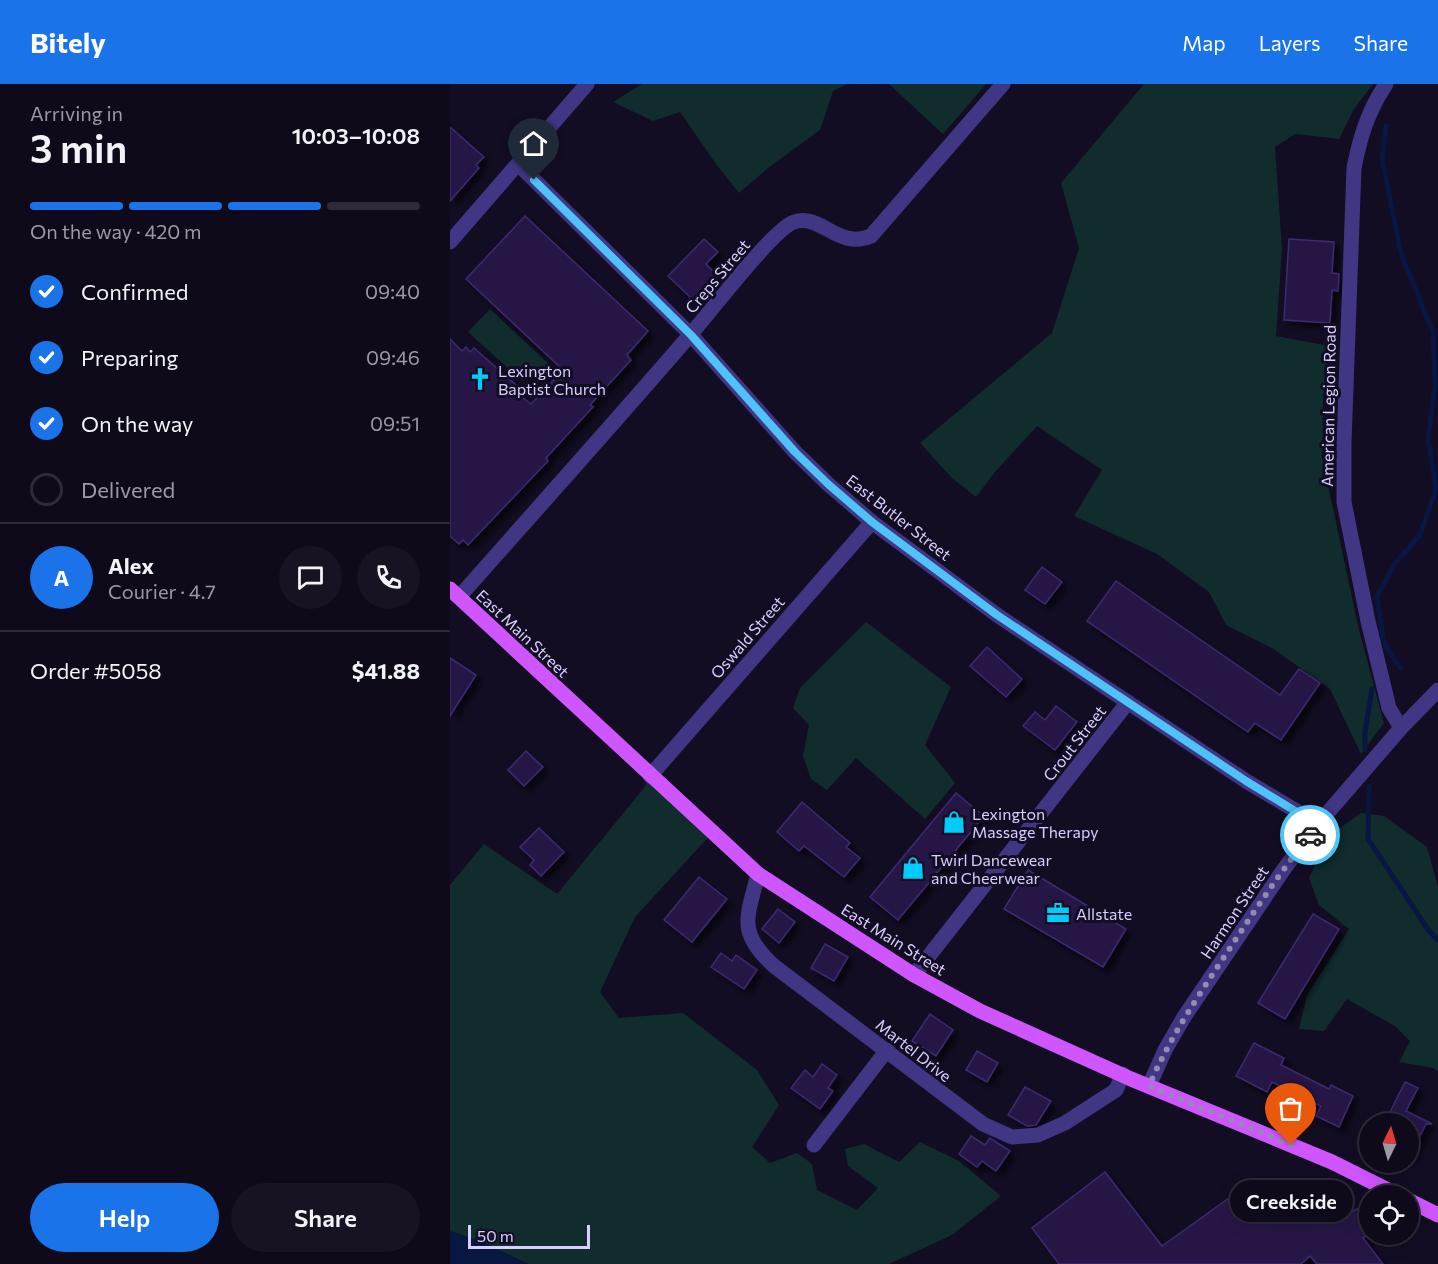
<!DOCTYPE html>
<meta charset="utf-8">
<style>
:root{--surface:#0e0a1a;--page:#171323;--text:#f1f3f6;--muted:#9b9aa2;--line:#2e2b39;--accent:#1a73e8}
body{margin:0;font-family:Commissioner,sans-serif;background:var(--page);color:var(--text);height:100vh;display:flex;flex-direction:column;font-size:22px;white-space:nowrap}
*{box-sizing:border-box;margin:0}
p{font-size:20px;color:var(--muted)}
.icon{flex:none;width:33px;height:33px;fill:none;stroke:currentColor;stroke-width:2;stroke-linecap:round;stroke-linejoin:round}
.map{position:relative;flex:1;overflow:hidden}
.sheet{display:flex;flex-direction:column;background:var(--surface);width:450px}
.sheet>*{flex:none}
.needle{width:39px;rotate:5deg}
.buttons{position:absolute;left:909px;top:1029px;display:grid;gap:12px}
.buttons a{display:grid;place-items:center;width:60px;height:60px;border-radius:50%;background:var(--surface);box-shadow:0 3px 15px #0003,0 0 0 2px var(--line);font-size:30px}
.scale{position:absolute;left:18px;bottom:15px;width:122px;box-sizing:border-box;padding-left:6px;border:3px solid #d9cfff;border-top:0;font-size:16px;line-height:21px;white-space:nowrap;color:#d9cfff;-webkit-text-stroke:4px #130d23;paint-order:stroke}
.pin{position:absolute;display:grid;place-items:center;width:51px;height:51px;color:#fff;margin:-62px -26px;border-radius:50% 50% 50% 0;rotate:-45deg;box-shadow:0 0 6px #0007}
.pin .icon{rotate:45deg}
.courier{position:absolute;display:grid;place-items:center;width:60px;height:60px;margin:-30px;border:4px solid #4fc3f7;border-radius:50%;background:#fff;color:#222;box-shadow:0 2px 8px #0007}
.bubble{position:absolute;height:42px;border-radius:21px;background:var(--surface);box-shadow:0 3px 15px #0003,0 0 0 2px var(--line);font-size:20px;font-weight:600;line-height:42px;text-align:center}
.headline em{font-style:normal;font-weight:600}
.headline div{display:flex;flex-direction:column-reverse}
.headline{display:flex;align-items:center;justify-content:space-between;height:102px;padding:0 30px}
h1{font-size:39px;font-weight:600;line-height:45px}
.bar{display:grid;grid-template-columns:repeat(4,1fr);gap:9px 6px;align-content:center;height:72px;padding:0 30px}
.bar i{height:8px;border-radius:4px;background:var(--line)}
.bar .current{background:var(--accent)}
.bar p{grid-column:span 4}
.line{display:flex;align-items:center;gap:15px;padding:0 30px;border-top:2px solid var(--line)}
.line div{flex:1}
.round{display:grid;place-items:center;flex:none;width:63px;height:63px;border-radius:32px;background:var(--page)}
ol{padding:0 30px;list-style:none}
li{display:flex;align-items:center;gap:18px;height:66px}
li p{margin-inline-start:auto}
li .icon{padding:6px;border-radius:50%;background:var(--accent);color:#fff;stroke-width:4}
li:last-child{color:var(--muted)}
li i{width:33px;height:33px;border:3px solid var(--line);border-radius:50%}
.button{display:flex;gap:12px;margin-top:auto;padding:12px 30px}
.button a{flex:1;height:69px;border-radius:36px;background:var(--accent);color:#fff;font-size:24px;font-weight:600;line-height:69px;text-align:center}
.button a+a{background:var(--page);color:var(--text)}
header{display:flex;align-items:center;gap:36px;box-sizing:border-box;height:84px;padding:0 30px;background:var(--accent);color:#fff}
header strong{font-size:28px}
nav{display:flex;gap:33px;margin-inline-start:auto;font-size:21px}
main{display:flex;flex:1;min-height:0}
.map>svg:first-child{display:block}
.green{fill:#102c2d}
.water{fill:#081741}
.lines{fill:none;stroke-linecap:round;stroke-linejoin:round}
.stream{stroke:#081741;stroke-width:5}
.building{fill:#251845;stroke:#3e2972;stroke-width:1.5;filter:url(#shadow)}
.minor{stroke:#403684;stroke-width:15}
.tertiary{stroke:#403684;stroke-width:15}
.primary{stroke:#cf56ff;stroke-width:15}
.done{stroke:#948bb2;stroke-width:6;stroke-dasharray:0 10.8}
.route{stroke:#4fc3f7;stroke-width:8}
.labels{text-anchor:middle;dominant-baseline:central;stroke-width:6;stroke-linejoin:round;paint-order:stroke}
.street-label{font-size:16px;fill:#d9cfff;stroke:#130d23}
.poi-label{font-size:16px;fill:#d9cfff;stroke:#130d23;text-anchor:start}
</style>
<header>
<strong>Bitely</strong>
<nav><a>Map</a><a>Layers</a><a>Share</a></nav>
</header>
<main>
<section class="sheet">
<div class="headline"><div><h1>3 min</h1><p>Arriving in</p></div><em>10:03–10:08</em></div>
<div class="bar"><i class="current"></i><i class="current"></i><i class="current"></i><i></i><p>On the way · 420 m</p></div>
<ol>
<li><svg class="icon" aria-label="check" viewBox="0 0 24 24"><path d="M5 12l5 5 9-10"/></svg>Confirmed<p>09:40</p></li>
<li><svg class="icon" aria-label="check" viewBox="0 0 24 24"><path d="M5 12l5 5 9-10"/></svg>Preparing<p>09:46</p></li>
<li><svg class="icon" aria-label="check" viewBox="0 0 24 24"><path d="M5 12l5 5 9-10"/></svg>On the way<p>09:51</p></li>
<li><i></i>Delivered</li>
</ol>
<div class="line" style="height:108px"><b class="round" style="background:var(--accent);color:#fff">A</b><div><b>Alex</b><p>Courier · 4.7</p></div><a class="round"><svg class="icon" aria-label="chat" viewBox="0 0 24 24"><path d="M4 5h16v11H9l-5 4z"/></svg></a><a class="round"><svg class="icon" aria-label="phone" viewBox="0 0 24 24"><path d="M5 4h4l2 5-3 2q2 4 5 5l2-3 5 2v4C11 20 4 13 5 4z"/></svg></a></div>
<div class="line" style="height:78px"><div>Order #5058</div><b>$41.88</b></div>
<div class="button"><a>Help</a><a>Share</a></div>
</section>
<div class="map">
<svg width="988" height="1180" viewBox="0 0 988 1180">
<defs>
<filter id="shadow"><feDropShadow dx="5.5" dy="5.5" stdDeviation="3" flood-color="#0009"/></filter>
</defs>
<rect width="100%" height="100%" fill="#130d23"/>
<g class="green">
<path d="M192,0H397L383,7L370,46L318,84L289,109L266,80L230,28L203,37L163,18Z"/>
<path d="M439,0H536L493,50Z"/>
<path d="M694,0H923L904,25L889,55L845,50L825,63L832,165L826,252L879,262L873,314L872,373L909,546L934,639L911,670L880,605L822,564L776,541L759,508L707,470L624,432L652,386L587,342L545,388L526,413L502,394L470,359L602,249L629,164L611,99Z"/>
<path d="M40,225L101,282L87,297L80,289L72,297L18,248Z"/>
<path d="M416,538L501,603L475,661L505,699L475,735L406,674L377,706L361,695L353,672L359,641L343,624L350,604Z"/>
<path d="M200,692L263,748L185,833L150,908L169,934L233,929L307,986L329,1021L302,1063L320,1079L347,1069L362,1080L367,1106L407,1126L428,1104L398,1082L395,1065L414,1060L449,1078L470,1058L509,1077L551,1112L502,1151L439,1180H78L32,1158L0,1147V801L34,760L107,810L194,704Z"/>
<path d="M911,729L934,732L977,763L988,803V988L983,984L949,978L960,957L945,942L897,915L874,947L849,945L857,911L899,845L869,821L859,794L880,751Z"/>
</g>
<path class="water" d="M0,1147L32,1158L78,1180H0Z"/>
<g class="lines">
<g class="stream">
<path d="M936,42L932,74L951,170L983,248L985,303L978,354L986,405L970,451L944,481L927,512L933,557L950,584"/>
<path d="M915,666V648L922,605"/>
<path d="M919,702L918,755L979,847L988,856"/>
</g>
</g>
<g class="building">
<path d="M0,43L34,73L26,81L29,84L0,117Z"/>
<path d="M75,132L198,247L177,271L181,276L140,321L143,323L96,374L98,377L18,461L13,456L9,460L0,452V255L12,267L16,263L20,268L24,264L66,301L63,306L81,320L113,286L16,195Z"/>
<path d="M254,155L268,168L256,180L268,192L244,217L218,192Z"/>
<path d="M839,155L884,158L882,189L889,190L888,207L882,206L880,239L834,236Z"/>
<path d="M592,483L612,498L595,520L575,506Z"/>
<path d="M666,497L830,611L849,585L870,599L831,656L805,639L798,648L637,537Z"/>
<path d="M537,563L572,595L556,613L520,582Z"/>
<path d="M0,574L26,591L0,632Z"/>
<path d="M606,622L627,638L605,666L573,642L585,628L595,636Z"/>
<path d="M76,667L93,683L74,702L58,686Z"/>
<path d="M506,709L534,732L448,836L420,813Z"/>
<path d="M352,718L400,759L396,763L410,774L394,793L354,762L349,767L327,748Z"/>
<path d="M89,744L114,768L91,792L80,781L84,776L70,763Z"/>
<path d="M578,786L676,845L653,883L554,825Z"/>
<path d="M249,793L277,815L242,858L214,836Z"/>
<path d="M328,825L345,838L329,859L312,845Z"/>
<path d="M863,830L889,845L835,935L808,919Z"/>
<path d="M375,860L398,873L384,897L361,884Z"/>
<path d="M271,869L282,877L286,871L307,886L294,905L261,883Z"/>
<path d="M480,930L503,946L486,972L462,957Z"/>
<path d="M804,959L834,974L831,981L879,1005L881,1001L903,1012L889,1043L866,1032L871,1022L822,998L817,1008L786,992Z"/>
<path d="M527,967L548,979L537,998L516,986Z"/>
<path d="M372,980L387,991L378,1004L383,1007L370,1025L341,1004L355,986L363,993Z"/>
<path d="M955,998L968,1004L956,1027L982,1040H976L958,1076V1040H934Z"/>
<path d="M575,1003L601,1017L586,1041L577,1042L558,1031Z"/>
<path d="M521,1052L535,1061L540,1054L560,1067L546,1087L532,1077L527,1083L509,1070Z"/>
<path d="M655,1088L712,1162L793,1104L812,1129L824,1120L832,1131L877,1101L900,1129L910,1123L920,1135V1149L913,1154L933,1180H867L860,1172L851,1180H609L582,1144Z"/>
</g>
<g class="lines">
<g class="minor">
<path d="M936,0C918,27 910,53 904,84L894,358V418L918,537L939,624L951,644"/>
<path d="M68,80L241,251L345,368L378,400L422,438L547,531L796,697L868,740"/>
<path d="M0,158L137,0"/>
<path d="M9,513C86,426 164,339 240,251C259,230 323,145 344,138C372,129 387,166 421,152L553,0"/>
<path d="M200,692L422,438"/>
<path d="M308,790C297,834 287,848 324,882L533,1040L562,1053L588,1051L615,1039L666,1006L673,990"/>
<path d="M464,891L678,618"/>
<path d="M364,1061L437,966"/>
</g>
<path class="tertiary" d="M699,1002L715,966L734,933L834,785L868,740L951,644L988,606"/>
<g class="primary">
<path d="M0,505L308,790L464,891L530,927L681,995L882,1078L950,1112"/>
<path d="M958,1116L988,1131"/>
</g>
</g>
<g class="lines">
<path class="done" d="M841,1061L699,1002C720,953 749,911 778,867C804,828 830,788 860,751"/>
<path class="route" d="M84,96L241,251L345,368L378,400L422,438L547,531L796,697L868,741L860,751"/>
</g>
<defs>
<g id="church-bare" transform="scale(1.8)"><path d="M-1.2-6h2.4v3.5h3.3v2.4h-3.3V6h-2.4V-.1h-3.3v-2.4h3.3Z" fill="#00cbfa" stroke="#130d23" stroke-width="2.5" paint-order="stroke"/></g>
<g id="shop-bare" transform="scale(1.8)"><path d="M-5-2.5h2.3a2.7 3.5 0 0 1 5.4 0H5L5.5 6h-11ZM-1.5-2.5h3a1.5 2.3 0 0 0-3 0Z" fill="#00cbfa" stroke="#130d23" stroke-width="2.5" paint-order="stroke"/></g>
<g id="office-bare" transform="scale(1.8)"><path d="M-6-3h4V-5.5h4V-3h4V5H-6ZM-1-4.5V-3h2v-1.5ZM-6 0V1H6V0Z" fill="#00cbfa" stroke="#130d23" stroke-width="2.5" paint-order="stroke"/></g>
</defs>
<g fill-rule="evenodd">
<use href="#church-bare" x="30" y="295"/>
<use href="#shop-bare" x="504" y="738"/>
<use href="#shop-bare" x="463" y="784"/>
<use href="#office-bare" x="608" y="829"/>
</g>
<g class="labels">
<g class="street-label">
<text transform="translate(267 192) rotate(-50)">Creps Street</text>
<text transform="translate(878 322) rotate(-89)">American Legion Road</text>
<text transform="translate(449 433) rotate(38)">East Butler Street</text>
<text transform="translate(73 549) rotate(43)">East Main Street</text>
<text transform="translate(297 553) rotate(-49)">Oswald Street</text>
<text transform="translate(624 659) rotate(-52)">Crout Street</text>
<text transform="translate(784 828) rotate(-56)">Harmon Street</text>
<text transform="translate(444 855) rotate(32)">East Main Street</text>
<text transform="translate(464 966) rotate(38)">Martel Drive</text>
</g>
<g class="poi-label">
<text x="48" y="286">Lexington<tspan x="48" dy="18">Baptist Church</tspan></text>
<text x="522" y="729">Lexington<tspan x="522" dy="18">Massage Therapy</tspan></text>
<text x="481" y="775">Twirl Dancewear<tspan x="481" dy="18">and Cheerwear</tspan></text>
<text x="626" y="829">Allstate</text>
</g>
</g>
</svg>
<div class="buttons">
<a><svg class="needle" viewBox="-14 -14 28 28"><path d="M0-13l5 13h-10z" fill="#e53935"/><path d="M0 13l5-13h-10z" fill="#9b9aa2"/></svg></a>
<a><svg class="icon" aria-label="locate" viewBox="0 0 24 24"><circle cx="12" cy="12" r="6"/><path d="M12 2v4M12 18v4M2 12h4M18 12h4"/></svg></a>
</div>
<div class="scale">50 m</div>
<div class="pin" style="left:841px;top:1061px;background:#ea580c"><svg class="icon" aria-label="bag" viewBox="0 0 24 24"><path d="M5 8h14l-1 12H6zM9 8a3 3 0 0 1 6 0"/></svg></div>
<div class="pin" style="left:84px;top:96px;background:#1f2937"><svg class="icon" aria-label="home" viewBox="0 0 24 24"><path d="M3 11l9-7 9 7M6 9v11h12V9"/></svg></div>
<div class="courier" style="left:860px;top:751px"><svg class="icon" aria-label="car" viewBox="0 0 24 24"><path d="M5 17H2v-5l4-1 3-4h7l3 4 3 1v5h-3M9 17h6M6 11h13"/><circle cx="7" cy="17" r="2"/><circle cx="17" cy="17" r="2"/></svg></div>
<div class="bubble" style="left:780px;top:1096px;width:123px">Creekside</div>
</div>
</main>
